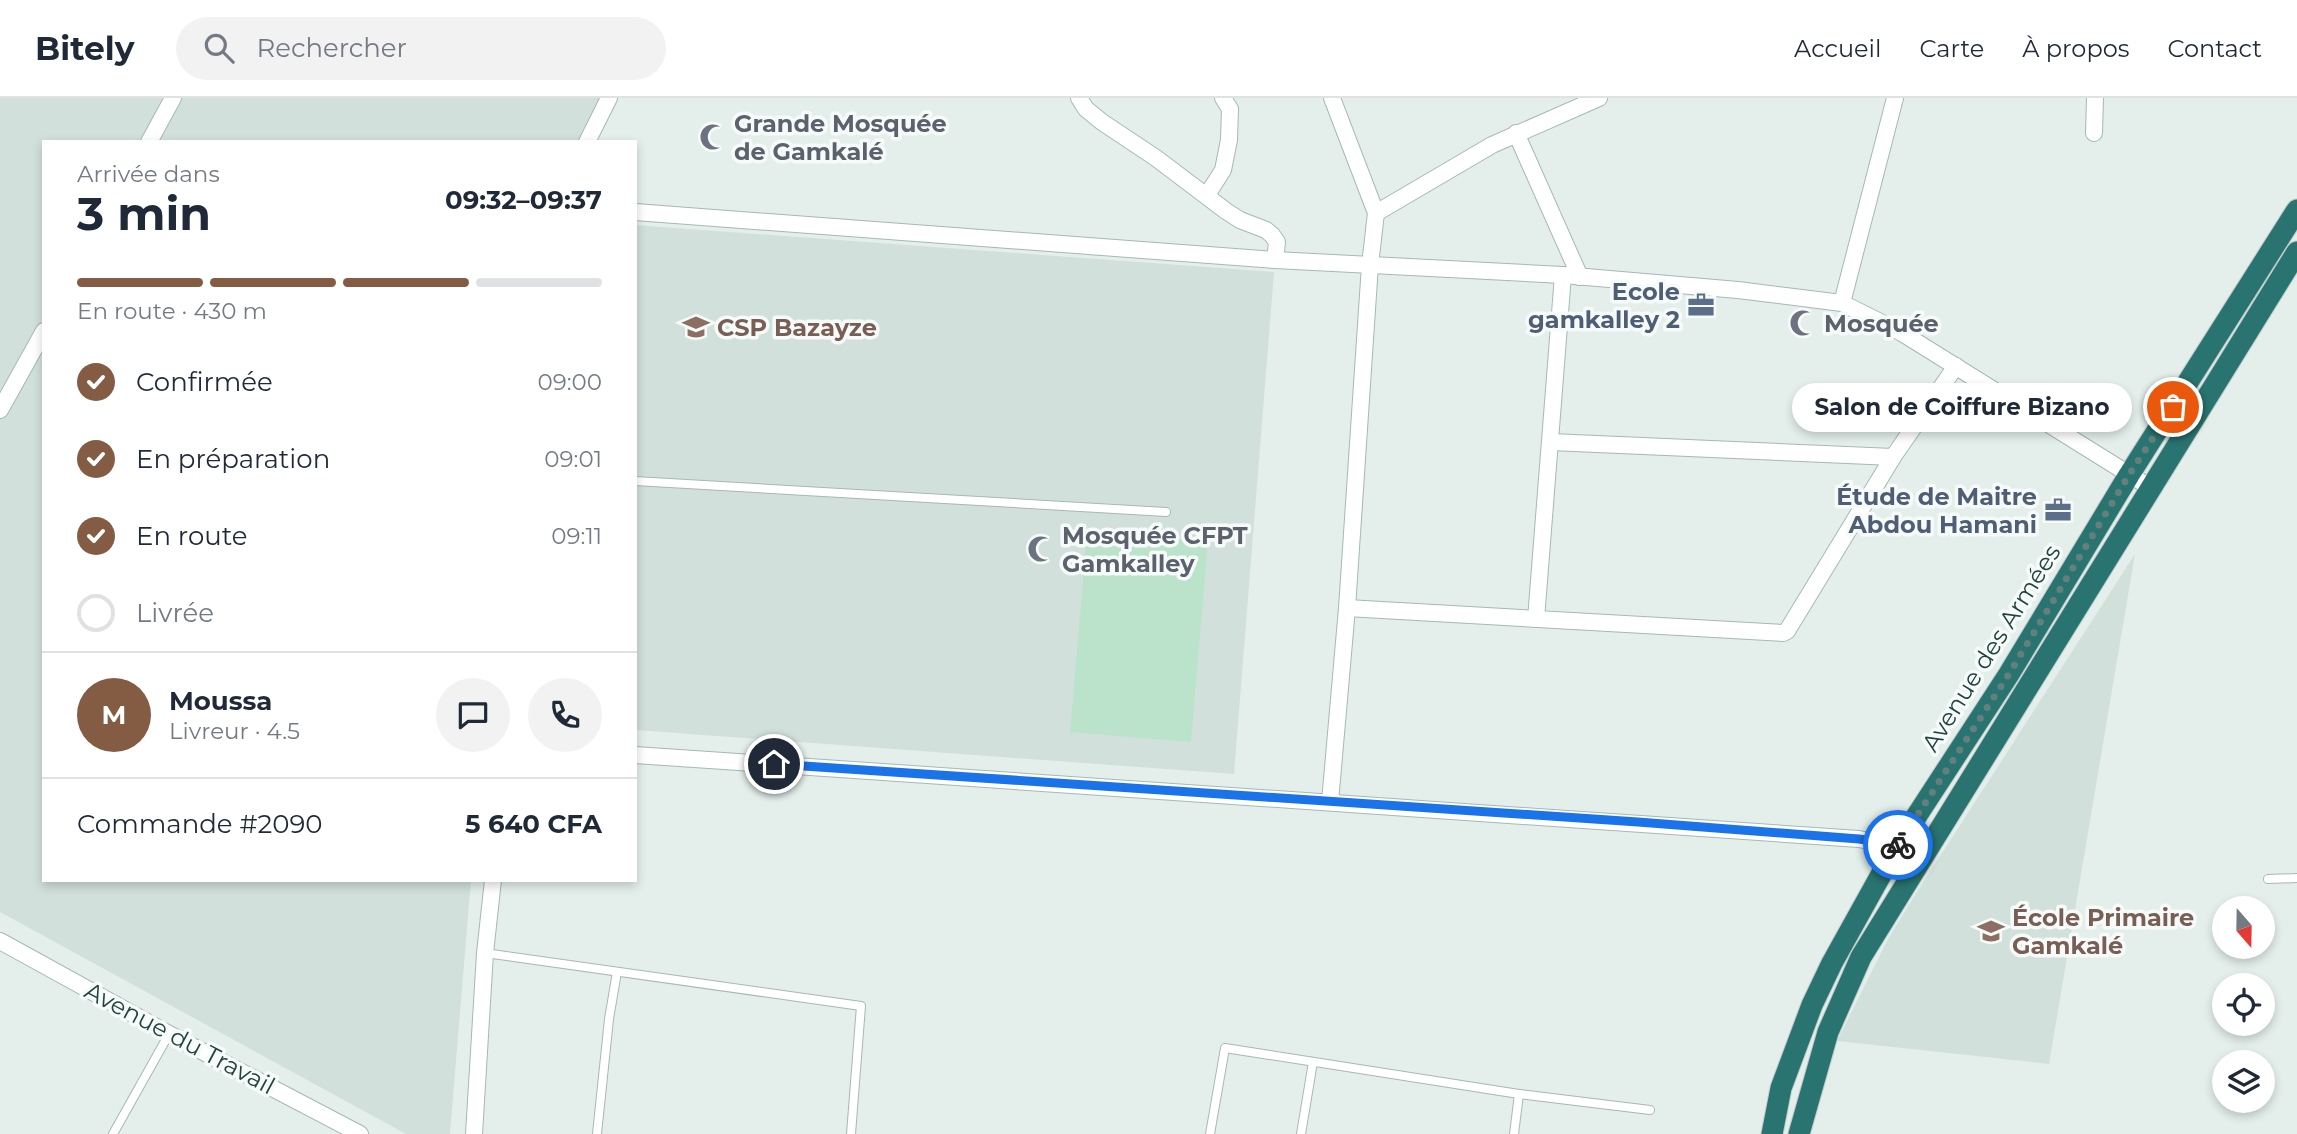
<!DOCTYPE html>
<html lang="fr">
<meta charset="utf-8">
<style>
:root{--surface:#fff;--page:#f2f2f3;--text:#1f2937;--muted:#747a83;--line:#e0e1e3;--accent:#845b43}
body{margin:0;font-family:Montserrat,sans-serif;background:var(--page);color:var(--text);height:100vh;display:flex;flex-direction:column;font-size:26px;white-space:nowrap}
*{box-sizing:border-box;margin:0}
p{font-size:23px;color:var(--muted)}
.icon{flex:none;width:38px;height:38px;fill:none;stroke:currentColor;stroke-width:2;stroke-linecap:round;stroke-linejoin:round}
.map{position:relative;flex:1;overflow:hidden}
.details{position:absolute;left:42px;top:42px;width:595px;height:742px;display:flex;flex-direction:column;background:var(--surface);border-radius:0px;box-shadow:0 4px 10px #0003}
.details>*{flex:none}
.needle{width:46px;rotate:160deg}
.fabs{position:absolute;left:2212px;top:798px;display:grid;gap:14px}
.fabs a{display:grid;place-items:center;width:63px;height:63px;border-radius:50%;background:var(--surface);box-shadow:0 4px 10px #0003;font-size:35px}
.pin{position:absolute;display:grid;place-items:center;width:60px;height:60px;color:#fff;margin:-30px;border:4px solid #fff;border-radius:50%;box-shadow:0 2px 7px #0007}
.courier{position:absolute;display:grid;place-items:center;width:70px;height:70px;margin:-35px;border:5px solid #1a73e8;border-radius:50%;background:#fff;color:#222;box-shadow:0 2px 9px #0007}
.bubble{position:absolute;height:49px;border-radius:24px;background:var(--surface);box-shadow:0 4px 10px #0003;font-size:23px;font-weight:700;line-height:49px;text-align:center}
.summary em{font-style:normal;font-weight:700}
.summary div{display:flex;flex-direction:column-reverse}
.summary{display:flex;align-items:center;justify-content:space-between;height:119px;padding:0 35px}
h1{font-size:46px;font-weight:700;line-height:52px}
.bar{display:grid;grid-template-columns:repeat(4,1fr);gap:10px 7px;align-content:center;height:84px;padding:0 35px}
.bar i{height:9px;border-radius:5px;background:var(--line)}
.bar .current{background:var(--accent)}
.bar p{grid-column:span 4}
.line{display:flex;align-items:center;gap:18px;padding:0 35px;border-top:2px solid var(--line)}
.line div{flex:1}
.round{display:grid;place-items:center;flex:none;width:74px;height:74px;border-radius:37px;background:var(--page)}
ol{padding:0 35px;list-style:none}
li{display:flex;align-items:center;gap:21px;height:77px}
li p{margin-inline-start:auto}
li .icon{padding:7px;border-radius:50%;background:var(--accent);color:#fff;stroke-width:4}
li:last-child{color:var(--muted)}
li i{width:38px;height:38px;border:4px solid var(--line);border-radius:50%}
header{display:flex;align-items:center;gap:42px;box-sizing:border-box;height:98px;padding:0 35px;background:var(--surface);border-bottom:2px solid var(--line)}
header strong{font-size:33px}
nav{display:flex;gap:38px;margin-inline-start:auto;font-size:24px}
.search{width:490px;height:63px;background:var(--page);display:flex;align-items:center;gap:18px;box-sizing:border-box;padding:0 24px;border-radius:38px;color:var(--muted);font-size:26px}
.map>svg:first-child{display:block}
.built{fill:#d2e0dc}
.green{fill:#bbe3cc}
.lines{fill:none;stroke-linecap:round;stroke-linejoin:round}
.lane-casing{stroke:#a6b8b5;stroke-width:10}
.street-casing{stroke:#a6b8b5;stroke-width:18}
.highway-casing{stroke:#c1cbca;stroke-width:23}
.lane{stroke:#fff;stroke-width:8}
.street{stroke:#fff;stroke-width:16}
.highway{stroke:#297470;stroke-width:21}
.done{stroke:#65807c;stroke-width:7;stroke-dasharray:0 12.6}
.route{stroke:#1a73e8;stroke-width:9}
.labels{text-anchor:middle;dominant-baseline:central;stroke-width:7;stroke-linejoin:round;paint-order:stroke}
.worship-label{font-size:24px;font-weight:bold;fill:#5b616d;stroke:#f6fbf9;text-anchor:start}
.service-label{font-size:24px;font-weight:bold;fill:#4e5e75;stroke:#f6fbf9;text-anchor:end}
.education-label{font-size:24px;font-weight:bold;fill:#785e54;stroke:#f6fbf9;text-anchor:start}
.street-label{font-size:24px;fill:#214440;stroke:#f6fbf9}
</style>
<header>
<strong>Bitely</strong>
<div class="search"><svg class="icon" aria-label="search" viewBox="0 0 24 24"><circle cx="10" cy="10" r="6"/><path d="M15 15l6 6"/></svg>Rechercher</div>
<nav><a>Accueil</a><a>Carte</a><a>À propos</a><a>Contact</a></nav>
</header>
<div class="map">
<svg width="2297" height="1036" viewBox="0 0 2297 1036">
<rect width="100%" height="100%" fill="#e4efec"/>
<g class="built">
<path d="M0,0H600L578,44H44V782H471L450,1036H406L0,814Z"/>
<path d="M635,127L1274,174L1234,676L635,632Z"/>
<path d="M2135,456L2049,966L1837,943L1888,841L1913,800Z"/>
</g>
<path class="green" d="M1087,434L1208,444L1191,644L1070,634Z"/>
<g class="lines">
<g class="lane-casing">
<g id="lane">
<path d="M635,383L1166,414"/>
<path d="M2268,781L2297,780"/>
<path d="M485,855L861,908L851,1036"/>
<path d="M113,1036L169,936"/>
<path d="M597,1036L609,921L617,874"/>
<path d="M1210,1036L1225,950L1519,996L1650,1012"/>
<path d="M1301,1036L1313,964"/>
<path d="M1514,1036L1519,996"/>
</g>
</g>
<g class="street-casing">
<g id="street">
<path d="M1079,0L1086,11L1102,24L1156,60L1226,113L1240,122L1266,132L1272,137L1277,144L1275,162"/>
<path d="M1332,0L1376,115L1370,167L1347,510"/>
<path d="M1516,35L1580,179"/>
<path d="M2094,35L2095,0"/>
<path d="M149,44L173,0"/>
<path d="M587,44L609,0"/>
<path d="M1207,97L1223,72L1229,42L1230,11L1223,0"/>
<path d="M635,114L1275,162L1563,177L1738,192L1842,205L1902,235L2151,390"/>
<path d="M1376,115L1492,47L1599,0"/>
<path d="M1842,205L1895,0"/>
<path d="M0,312L44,233"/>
<path d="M1551,344L1893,359"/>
<path d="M1536,521L1563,177"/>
<path d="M635,657L1859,741L1924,755"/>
<path d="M1330,704L1347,510L1783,535L1787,533L1893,359L1956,268"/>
<path d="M0,843L169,936L360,1036"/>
<path d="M474,1036L485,855L493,782"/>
</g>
</g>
<g class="highway-casing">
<g id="highway">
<path d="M1772,1036L1781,990L1812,907L1832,865L1897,748L2009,576L2129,377L2297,112"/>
<path d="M1799,1036L1828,934L1861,859L2297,154"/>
</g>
</g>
<use href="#lane" class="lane"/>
<use href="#street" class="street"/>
<use href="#highway" class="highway"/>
</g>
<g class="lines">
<path class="done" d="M1898,747L2009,576L2129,377L2173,309"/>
<path class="route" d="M774,666L1638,724L1859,741L1898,747"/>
</g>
<defs>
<g id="mosque-bare" transform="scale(2.1)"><path d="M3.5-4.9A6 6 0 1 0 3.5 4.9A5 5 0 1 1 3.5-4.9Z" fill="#6b7280" stroke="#f6fbf9" stroke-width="2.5" paint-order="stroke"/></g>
<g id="office-bare" transform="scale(2.1)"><path d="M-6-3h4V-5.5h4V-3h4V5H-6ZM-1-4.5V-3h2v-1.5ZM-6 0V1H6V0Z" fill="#5c6f8a" stroke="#f6fbf9" stroke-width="2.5" paint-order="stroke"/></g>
<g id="school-bare" transform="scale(2.1)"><path d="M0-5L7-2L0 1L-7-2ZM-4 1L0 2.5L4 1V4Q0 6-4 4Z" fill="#8d6e63" stroke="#f6fbf9" stroke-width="2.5" paint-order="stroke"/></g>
</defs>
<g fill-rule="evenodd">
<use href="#mosque-bare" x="713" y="39"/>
<use href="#office-bare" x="1701" y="207"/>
<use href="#mosque-bare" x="1803" y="225"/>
<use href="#school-bare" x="696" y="229"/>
<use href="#office-bare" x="2058" y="412"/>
<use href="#mosque-bare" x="1041" y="451"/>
<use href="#school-bare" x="1991" y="833"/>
</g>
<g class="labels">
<g class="worship-label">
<text x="734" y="25">Grande Mosquée<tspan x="734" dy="28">de Gamkalé</tspan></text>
<text x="1824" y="225">Mosquée</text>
<text x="1062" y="437">Mosquée CFPT<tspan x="1062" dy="28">Gamkalley</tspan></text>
</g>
<g class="service-label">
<text x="1680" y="193">Ecole<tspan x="1680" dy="28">gamkalley 2</tspan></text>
<text x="2037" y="398">Étude de Maitre<tspan x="2037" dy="28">Abdou Hamani</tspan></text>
</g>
<g class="education-label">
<text x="717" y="229">CSP Bazayze</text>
<text x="2012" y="819">École Primaire<tspan x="2012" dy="28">Gamkalé</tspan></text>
</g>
<g class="street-label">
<text transform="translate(1991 550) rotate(-58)">Avenue des Armées</text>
<text transform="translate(180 940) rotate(28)">Avenue du Travail</text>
</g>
</g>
</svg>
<div class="fabs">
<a><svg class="needle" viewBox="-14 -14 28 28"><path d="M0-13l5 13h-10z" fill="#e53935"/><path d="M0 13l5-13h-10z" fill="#747a83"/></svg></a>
<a><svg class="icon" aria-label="locate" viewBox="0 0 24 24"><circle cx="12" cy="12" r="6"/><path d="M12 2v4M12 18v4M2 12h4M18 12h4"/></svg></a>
<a><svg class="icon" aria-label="layers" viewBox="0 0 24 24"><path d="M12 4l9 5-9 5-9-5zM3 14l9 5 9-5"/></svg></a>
</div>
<div class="pin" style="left:2173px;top:309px;background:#ea580c"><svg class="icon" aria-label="bag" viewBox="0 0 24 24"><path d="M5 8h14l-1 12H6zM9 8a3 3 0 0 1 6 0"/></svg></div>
<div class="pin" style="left:774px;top:666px;background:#1f2937"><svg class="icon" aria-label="home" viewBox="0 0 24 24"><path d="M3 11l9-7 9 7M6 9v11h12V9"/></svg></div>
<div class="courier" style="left:1898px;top:747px"><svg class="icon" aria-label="bike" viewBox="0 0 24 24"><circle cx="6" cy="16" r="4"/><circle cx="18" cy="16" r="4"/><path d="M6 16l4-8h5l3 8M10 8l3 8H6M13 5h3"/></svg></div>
<div class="bubble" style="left:1792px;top:285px;width:340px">Salon de Coiffure Bizano</div>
<section class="details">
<div class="summary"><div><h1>3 min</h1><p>Arrivée dans</p></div><em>09:32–09:37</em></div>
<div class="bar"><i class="current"></i><i class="current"></i><i class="current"></i><i></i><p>En route · 430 m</p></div>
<ol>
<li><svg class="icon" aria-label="check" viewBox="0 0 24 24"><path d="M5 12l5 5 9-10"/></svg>Confirmée<p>09:00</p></li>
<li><svg class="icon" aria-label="check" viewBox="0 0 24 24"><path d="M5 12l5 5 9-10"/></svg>En préparation<p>09:01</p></li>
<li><svg class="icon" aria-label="check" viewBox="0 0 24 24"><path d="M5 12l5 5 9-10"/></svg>En route<p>09:11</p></li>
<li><i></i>Livrée</li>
</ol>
<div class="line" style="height:126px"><b class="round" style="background:var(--accent);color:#fff">M</b><div><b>Moussa</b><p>Livreur · 4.5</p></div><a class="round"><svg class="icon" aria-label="chat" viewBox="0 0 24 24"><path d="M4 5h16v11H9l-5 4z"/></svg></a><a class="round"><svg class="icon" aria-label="phone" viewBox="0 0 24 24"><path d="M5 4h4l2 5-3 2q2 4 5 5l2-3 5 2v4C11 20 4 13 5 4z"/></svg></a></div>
<div class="line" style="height:91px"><div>Commande #2090</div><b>5 640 CFA</b></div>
</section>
</div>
